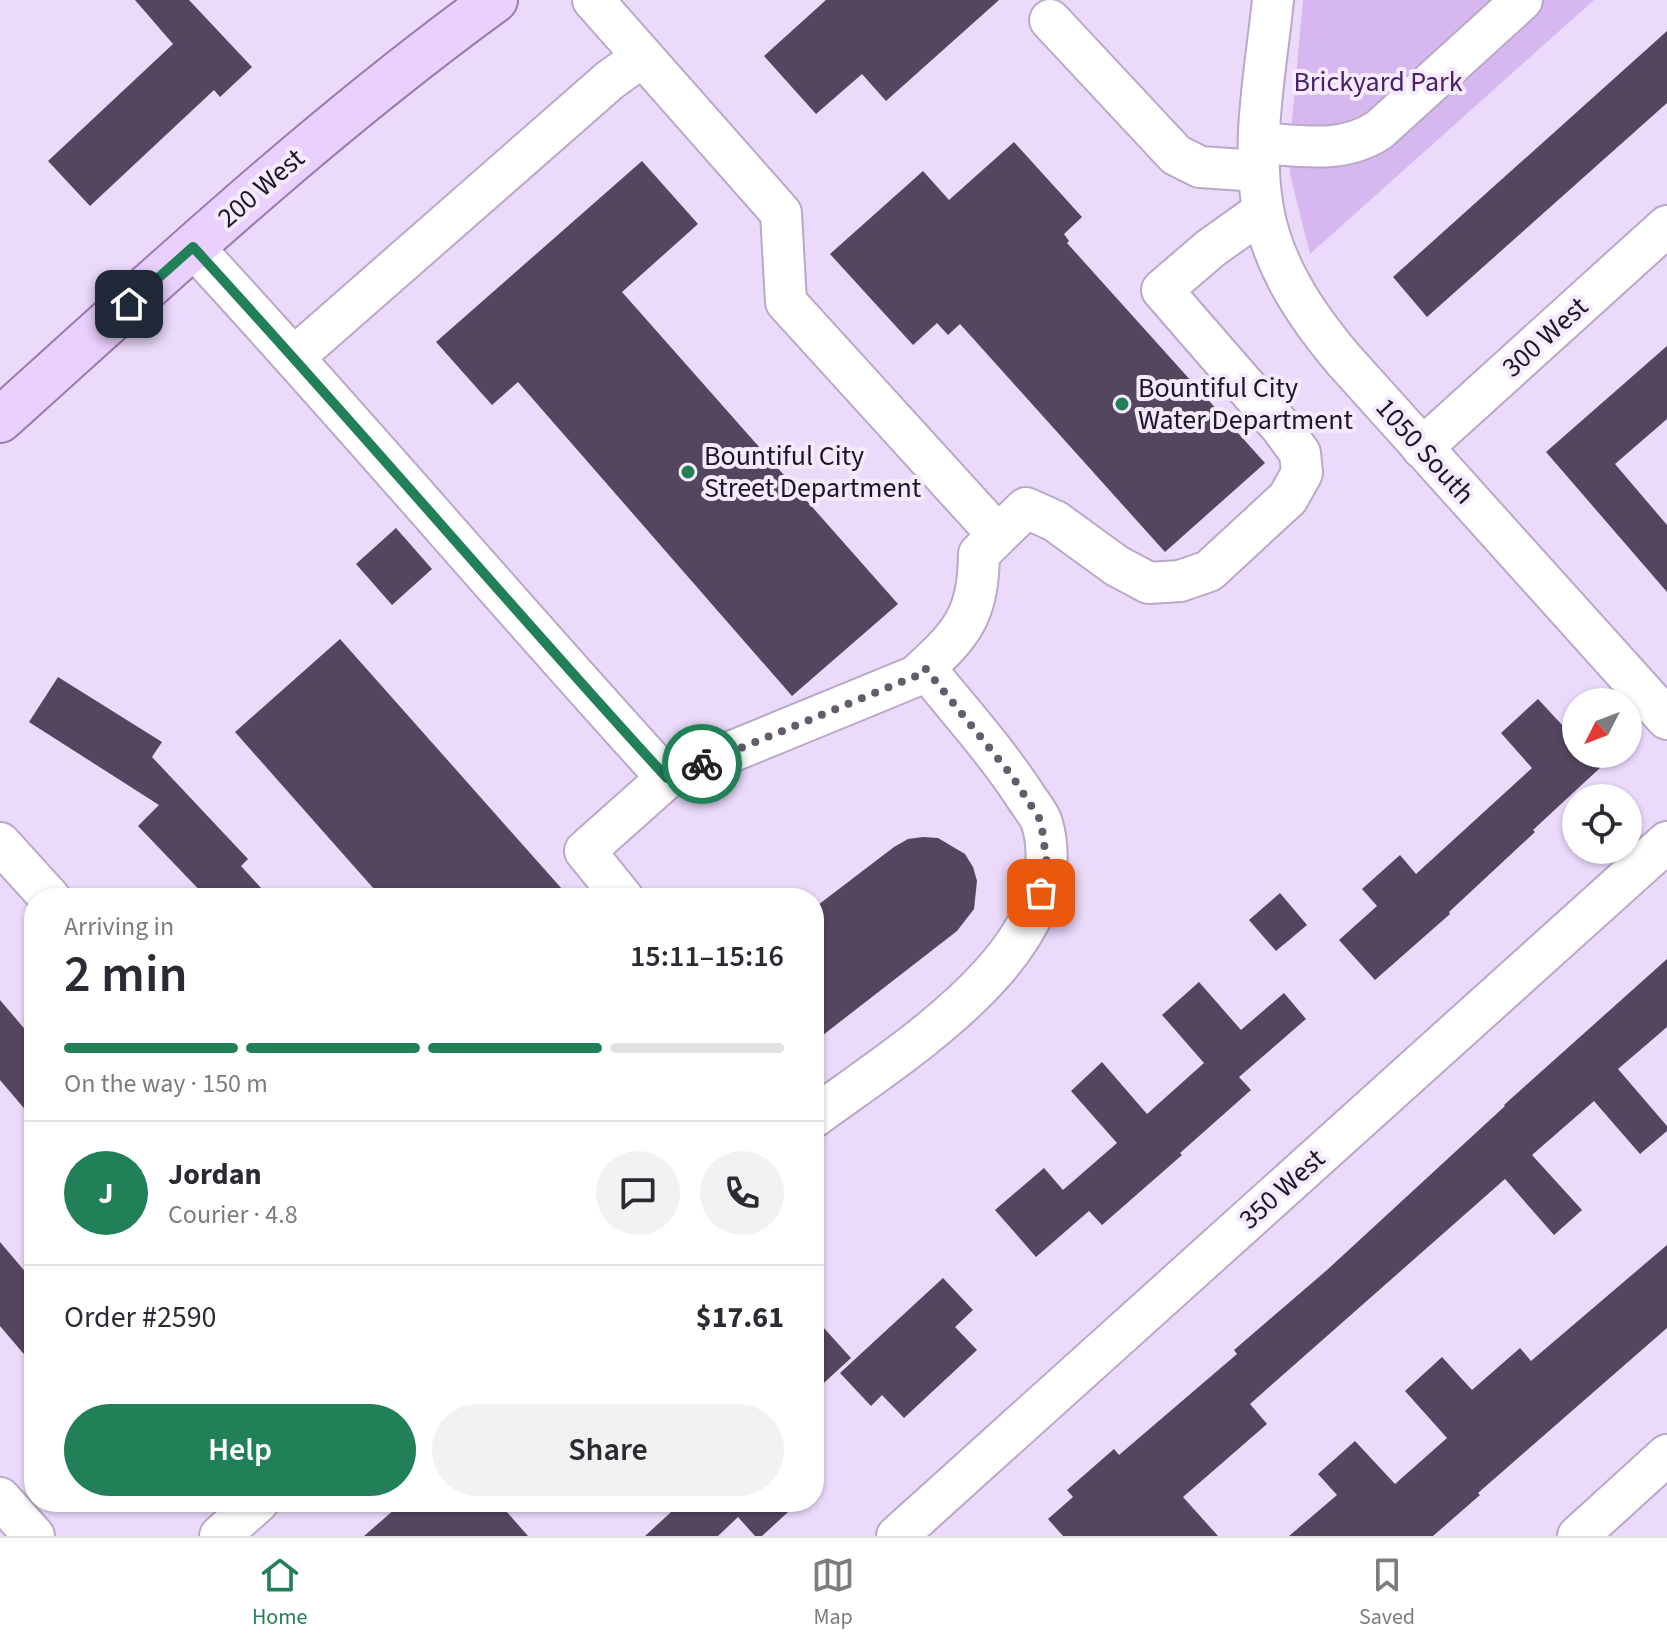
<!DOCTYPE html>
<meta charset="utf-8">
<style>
:root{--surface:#fff;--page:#f2f2f3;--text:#2b2b33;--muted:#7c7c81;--line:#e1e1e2;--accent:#218057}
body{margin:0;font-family:"Source Sans 3",sans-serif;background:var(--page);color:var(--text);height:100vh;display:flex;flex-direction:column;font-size:30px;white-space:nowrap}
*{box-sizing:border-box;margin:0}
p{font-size:26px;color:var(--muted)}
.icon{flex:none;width:44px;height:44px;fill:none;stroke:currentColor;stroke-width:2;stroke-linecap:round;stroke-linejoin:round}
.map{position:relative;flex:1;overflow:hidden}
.drawer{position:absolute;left:24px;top:888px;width:800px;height:624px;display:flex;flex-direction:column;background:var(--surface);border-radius:32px;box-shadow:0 2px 6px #0004}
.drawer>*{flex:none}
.needle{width:52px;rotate:228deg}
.tools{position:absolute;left:1562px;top:688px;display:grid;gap:16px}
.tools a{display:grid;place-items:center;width:80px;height:80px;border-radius:50%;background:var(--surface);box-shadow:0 2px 6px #0004;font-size:40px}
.pin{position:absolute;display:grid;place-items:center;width:68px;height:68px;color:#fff;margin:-34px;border-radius:16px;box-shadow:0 4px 12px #0006}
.courier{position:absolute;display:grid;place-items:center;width:80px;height:80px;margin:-40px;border:6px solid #218057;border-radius:50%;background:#fff;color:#222;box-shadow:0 2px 10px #0007}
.overview em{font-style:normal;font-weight:600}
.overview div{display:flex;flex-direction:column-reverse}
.overview{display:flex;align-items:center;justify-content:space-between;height:136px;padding:0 40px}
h1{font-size:52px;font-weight:600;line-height:60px}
.bar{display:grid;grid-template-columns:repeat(4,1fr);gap:12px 8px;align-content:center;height:96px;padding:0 40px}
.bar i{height:10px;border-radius:6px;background:var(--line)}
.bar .active{background:var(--accent)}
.bar p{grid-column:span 4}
.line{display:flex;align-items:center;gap:20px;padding:0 40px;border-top:2px solid var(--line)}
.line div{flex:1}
.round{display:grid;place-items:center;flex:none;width:84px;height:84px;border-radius:42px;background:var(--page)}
.primary-button{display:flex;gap:16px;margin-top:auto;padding:16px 40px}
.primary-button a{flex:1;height:92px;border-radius:48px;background:var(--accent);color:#fff;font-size:32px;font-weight:600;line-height:92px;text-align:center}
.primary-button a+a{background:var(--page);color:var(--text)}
.dock{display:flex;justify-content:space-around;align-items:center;height:112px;border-top:2px solid var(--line);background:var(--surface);font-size:22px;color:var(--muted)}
.dock a{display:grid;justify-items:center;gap:4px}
.dock .active{color:var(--accent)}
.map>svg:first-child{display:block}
.green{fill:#d6b7ef}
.building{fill:#554660}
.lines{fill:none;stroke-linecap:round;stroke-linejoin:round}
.minor-casing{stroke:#b9a8c6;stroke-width:44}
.major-casing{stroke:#997aaf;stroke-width:48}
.minor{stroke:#fff;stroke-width:40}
.major{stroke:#ead0fd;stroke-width:44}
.done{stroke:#645b6d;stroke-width:8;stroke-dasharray:0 14.4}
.route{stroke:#218057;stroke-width:10}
.poi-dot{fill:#218057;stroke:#f5eafe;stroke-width:3}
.labels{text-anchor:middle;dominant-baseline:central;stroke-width:8;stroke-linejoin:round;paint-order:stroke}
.park-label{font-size:28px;fill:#4a2163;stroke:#f5eafe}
.street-label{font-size:28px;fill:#1c1621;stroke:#f5eafe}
.poi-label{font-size:28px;fill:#1c1621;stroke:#f5eafe;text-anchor:start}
</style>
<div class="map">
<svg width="1667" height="1536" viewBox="0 0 1667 1536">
<rect width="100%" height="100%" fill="#ebdafa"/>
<path class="green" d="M1303,0H1594L1310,254L1290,174V142Z"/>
<g class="building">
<path d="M135,0H189L252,67L220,97L214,90L90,206L48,161L173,44Z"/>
<path d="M826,0H999L886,101L862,74L816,114L764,56Z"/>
<path d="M1667,31V103L1427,317L1393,277Z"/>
<path d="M1014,142L1082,217L1064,234L1069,241L1067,243L1265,463L1165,552L960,324L948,335L937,323L913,345L830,254L923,171L949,200Z"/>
<path d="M642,161L698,224L622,292L898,604L792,696L518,382L492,405L436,342Z"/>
<path d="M1667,346V419L1615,464L1667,525V592L1546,452Z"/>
<path d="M396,528L432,569L392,605L356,564Z"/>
<path d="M340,639L570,898H382L235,732Z"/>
<path d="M58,677L162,742L152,757L248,859L241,866L270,898H207L138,826L159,805L29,722Z"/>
<path d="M1538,699L1576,740V754H1589L1601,767L1533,830L1535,832L1449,912L1450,914L1375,980L1339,940L1377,906L1362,889L1400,855L1416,874L1532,768L1501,733Z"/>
<path d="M923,837L938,838L965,854L973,867L977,881L974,909L957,931L814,1042V908L894,847L908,839Z"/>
<path d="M1280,893L1307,925L1276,951L1249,920Z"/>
<path d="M1667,959V1027L1618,1069L1667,1126V1131L1640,1154L1594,1101L1532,1155L1582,1210L1554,1235L1505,1179L1250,1404L1267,1424L1183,1497L1218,1536H1063L1048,1519L1073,1497L1067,1490L1114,1449L1119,1455L1237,1354L1234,1350L1327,1270L1505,1106L1504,1105Z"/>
<path d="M1199,982L1241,1030L1284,993L1306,1019L1239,1077L1251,1090L1180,1153L1182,1155L1102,1225L1089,1211L1036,1257L995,1210L1044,1168L1063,1190L1117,1143L1071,1091L1102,1062L1147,1114L1204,1063L1162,1015Z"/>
<path d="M0,1000L34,1040V1120L0,1080Z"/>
<path d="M0,1242L34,1282V1366L0,1326Z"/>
<path d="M1667,1245V1328L1478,1493L1480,1495L1433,1536H1289L1337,1495L1318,1474L1355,1441L1395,1484L1447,1438L1405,1391L1442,1357L1472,1390L1520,1348L1531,1361Z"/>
<path d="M943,1278L973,1310L955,1327L977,1350L904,1418L882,1395L871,1406L840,1373Z"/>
<path d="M814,1317L851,1358L814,1392Z"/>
<path d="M403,1502H498L528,1536H364Z"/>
<path d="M682,1502H799L762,1536H755L738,1517L718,1536H645Z"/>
</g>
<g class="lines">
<g class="minor-casing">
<g id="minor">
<path d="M593,0L781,213L786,302L998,535L979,554C978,617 962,634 916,676L667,778L585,851L623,898"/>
<path d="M1273,0C1266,68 1251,141 1263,209C1273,266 1306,315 1343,359L1667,719"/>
<path d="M1050,20L1176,155L1200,167L1259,171"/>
<path d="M1260,143C1302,146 1343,154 1379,130L1522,0"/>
<path d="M193,247C354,421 507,603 667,778"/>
<path d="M294,357L610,80L642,57"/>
<path d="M1422,448L1667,226"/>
<path d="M998,535L1026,508L1055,521L1117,566L1149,583L1180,581L1209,571L1288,498L1302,473L1300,453L1281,427L1162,290L1211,248L1263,211"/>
<path d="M0,843L50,898"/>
<path d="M814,1117C897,1055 1078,948 1042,823C1039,814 1031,805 1026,797C996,751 959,710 925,668"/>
<path d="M0,1498L34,1536"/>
<path d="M220,1536L258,1502"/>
<path d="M897,1536L1667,842"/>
<path d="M1578,1536L1667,1455"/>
</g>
</g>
<g class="major-casing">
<path id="major" d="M0,420C161,275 320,127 495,0"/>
</g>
<use href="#minor" class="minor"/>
<use href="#major" class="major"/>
</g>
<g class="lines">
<path class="done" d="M702,764L916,676L925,668L1012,776L1041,821L1047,865L1041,893"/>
<path class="route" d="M129,304L193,247C354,422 507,603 667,778L702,764"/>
</g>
<g class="poi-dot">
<circle cx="1122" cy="404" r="8"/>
<circle cx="688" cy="472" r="8"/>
</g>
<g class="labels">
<g class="park-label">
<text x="1378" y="82">Brickyard Park</text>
</g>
<g class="street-label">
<text transform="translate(261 188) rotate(-41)">200 West</text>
<text transform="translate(1545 337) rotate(-42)">300 West</text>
<text transform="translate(1425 451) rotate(48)">1050 South</text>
<text transform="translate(1282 1189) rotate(-42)">350 West</text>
</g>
<g class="poi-label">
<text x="1138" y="388">Bountiful City<tspan x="1138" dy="32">Water Department</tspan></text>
<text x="704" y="456">Bountiful City<tspan x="704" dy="32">Street Department</tspan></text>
</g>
</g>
</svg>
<div class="tools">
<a><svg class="needle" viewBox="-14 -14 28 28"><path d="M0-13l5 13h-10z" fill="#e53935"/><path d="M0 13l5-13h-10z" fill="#7c7c81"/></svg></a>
<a><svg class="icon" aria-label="locate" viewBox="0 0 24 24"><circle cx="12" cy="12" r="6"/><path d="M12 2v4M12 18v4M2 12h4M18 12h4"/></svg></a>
</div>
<div class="pin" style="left:1041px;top:893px;background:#ea580c"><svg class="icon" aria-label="bag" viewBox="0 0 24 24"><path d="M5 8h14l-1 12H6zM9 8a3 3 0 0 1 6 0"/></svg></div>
<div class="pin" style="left:129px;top:304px;background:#1f2937"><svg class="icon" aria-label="home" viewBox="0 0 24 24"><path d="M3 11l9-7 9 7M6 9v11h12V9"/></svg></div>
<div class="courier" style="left:702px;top:764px"><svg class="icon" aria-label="bike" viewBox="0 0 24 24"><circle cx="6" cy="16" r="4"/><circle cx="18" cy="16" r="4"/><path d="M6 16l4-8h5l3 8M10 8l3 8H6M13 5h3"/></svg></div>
<section class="drawer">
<div class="overview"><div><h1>2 min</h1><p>Arriving in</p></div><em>15:11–15:16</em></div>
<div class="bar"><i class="active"></i><i class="active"></i><i class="active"></i><i></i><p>On the way · 150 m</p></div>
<div class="line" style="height:144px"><b class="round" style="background:var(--accent);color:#fff">J</b><div><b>Jordan</b><p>Courier · 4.8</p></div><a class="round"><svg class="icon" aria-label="chat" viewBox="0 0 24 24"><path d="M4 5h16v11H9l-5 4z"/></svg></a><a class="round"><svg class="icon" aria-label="phone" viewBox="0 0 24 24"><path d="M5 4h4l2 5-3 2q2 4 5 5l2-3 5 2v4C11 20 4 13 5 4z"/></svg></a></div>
<div class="line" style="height:104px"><div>Order #2590</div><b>$17.61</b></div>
<div class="primary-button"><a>Help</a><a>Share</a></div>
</section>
</div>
<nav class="dock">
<a class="active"><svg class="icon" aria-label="home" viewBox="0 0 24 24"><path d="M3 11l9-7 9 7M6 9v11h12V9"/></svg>Home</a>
<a><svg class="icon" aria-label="map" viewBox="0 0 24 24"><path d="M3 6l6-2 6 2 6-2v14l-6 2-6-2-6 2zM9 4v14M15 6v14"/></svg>Map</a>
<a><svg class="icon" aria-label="saved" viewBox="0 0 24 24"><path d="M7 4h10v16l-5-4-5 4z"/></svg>Saved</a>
</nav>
